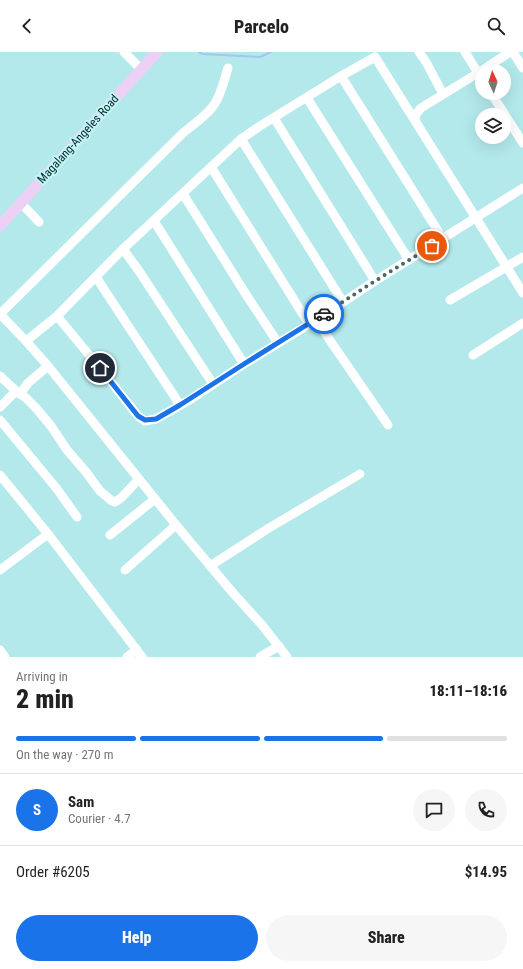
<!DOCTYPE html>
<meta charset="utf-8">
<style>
:root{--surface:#fff;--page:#f6f6f6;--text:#222;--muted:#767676;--line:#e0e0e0;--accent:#1a73e8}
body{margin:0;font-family:"Roboto Condensed",sans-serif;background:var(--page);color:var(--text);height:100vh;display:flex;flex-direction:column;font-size:15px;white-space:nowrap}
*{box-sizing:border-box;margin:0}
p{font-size:13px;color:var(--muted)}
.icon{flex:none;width:22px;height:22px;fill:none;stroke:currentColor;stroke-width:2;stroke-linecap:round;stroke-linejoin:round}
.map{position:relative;height:605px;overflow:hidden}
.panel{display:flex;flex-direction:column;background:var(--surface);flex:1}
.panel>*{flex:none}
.needle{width:26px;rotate:356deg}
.controls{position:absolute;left:475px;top:12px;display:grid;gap:8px}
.controls a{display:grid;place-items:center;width:36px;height:36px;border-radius:50%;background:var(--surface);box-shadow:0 4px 16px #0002;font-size:20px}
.pin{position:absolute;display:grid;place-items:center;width:34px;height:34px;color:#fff;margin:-17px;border:2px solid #fff;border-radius:50%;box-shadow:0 1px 4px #0007}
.courier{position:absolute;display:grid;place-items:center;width:40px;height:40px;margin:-20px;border:3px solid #1a73e8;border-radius:50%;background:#fff;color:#222;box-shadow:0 1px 5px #0007}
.overview em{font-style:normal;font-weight:800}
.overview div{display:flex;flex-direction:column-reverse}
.overview{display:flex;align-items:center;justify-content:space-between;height:68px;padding:0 16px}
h1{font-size:26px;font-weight:800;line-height:30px}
.bar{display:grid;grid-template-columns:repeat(4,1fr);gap:6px 4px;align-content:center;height:48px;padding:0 16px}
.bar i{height:5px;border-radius:3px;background:var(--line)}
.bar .current{background:var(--accent)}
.bar p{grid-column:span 4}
.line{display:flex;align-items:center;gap:10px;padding:0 16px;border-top:1px solid var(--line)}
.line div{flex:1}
.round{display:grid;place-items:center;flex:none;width:42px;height:42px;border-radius:21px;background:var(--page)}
.cta{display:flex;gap:8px;margin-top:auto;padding:8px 16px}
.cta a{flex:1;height:46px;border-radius:24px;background:var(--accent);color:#fff;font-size:16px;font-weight:800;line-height:46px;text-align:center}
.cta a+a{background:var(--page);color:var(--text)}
header{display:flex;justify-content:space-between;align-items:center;height:52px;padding:0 16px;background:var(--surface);font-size:18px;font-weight:800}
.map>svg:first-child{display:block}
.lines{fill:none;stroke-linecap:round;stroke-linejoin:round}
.stream{stroke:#a6c4f0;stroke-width:2}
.minor{stroke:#fff;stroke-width:9}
.major{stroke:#ecd0f5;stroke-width:11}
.done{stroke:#48696a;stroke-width:4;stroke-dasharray:0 7.2}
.route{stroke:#1a73e8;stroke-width:5}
.labels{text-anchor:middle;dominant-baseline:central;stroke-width:4;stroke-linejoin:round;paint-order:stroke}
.street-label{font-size:12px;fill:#0f2425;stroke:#bff7f8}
</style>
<header><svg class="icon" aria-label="back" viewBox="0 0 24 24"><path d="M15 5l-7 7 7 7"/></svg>Parcelo<svg class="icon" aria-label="search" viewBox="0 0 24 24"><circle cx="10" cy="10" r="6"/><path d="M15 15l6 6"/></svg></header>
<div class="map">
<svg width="523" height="605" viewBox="0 0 523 605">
<rect width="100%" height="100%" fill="#b3e9eb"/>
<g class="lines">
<path class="stream" d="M199,0L202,2L260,5L271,0"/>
<g class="minor">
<path d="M124,0L141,17"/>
<path d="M419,0L426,10L443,42"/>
<path d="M513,0L523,16"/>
<path d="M341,24L443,187"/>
<path d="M482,27L478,21L510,0"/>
<path d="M491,41L523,91"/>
<path d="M307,46L409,208"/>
<path d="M274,66L375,229"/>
<path d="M415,67L416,62L421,56L478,21L465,0"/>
<path d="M241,87L343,250"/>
<path d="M211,115L309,272"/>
<path d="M183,142L247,244L278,291"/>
<path d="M21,151L39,170"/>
<path d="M154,169L244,312"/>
<path d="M123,197L139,219L213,332"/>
<path d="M96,225L180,353"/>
<path d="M450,248L523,205"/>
<path d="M0,262L26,289L48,314L176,473L233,541L262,573L287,605"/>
<path d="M0,262L184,80C192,74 201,67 209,59C220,48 223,31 228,16"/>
<path d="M57,264L108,326L138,364L145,369L156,367L191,347L244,312L316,268L375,229L523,136"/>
<path d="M316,268L388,373"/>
<path d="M26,289L57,264L123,197L241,87L260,74L341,24L375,5L523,241"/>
<path d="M473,303L523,271"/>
<path d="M0,324L16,339L26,346L36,356L51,374L67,398L86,420L100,439L112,449L115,450L121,446L139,427"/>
<path d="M20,342L28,331L48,314"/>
<path d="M0,355L16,339"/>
<path d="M0,368L57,437L77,465"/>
<path d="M0,423L48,482L142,605"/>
<path d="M110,483L155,447"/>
<path d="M210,514L269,476L360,422"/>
<path d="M0,518L48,482"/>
<path d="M125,518L176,473"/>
<path d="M0,598L5,605"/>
<path d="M127,605L137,598"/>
<path d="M260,605L279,594"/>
</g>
<path class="major" d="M0,174L157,0"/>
</g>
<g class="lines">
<path class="done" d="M324,262L375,229L432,194"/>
<path class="route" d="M100,316L138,364L145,368L156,367L180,353L244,312L324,262"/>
</g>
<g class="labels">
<g class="street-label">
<text transform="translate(78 87) rotate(-48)">Magalang-Angeles Road</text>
</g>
</g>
</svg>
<div class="controls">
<a><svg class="needle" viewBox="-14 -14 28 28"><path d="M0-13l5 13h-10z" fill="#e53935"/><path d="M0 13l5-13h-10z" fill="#767676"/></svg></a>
<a><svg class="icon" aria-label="layers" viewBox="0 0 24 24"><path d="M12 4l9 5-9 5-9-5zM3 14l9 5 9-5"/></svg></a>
</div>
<div class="pin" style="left:432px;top:194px;background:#ea580c"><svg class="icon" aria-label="bag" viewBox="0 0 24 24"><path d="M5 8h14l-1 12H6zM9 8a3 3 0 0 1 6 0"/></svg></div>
<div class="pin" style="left:100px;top:316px;background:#1f2937"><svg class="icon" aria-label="home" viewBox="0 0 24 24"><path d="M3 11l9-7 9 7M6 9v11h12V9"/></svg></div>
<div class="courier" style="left:324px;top:262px"><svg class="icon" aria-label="car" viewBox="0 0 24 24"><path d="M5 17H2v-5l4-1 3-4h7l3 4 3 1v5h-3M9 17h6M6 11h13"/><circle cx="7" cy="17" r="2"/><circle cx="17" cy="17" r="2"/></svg></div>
</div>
<section class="panel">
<div class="overview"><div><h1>2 min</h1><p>Arriving in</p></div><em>18:11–18:16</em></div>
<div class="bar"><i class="current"></i><i class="current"></i><i class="current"></i><i></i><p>On the way · 270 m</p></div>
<div class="line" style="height:72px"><b class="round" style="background:var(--accent);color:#fff">S</b><div><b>Sam</b><p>Courier · 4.7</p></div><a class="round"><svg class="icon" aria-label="chat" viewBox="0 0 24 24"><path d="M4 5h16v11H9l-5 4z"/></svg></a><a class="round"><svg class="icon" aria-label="phone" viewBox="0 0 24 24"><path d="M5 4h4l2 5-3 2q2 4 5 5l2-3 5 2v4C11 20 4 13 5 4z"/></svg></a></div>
<div class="line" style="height:52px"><div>Order #6205</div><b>$14.95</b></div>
<div class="cta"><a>Help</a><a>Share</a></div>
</section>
